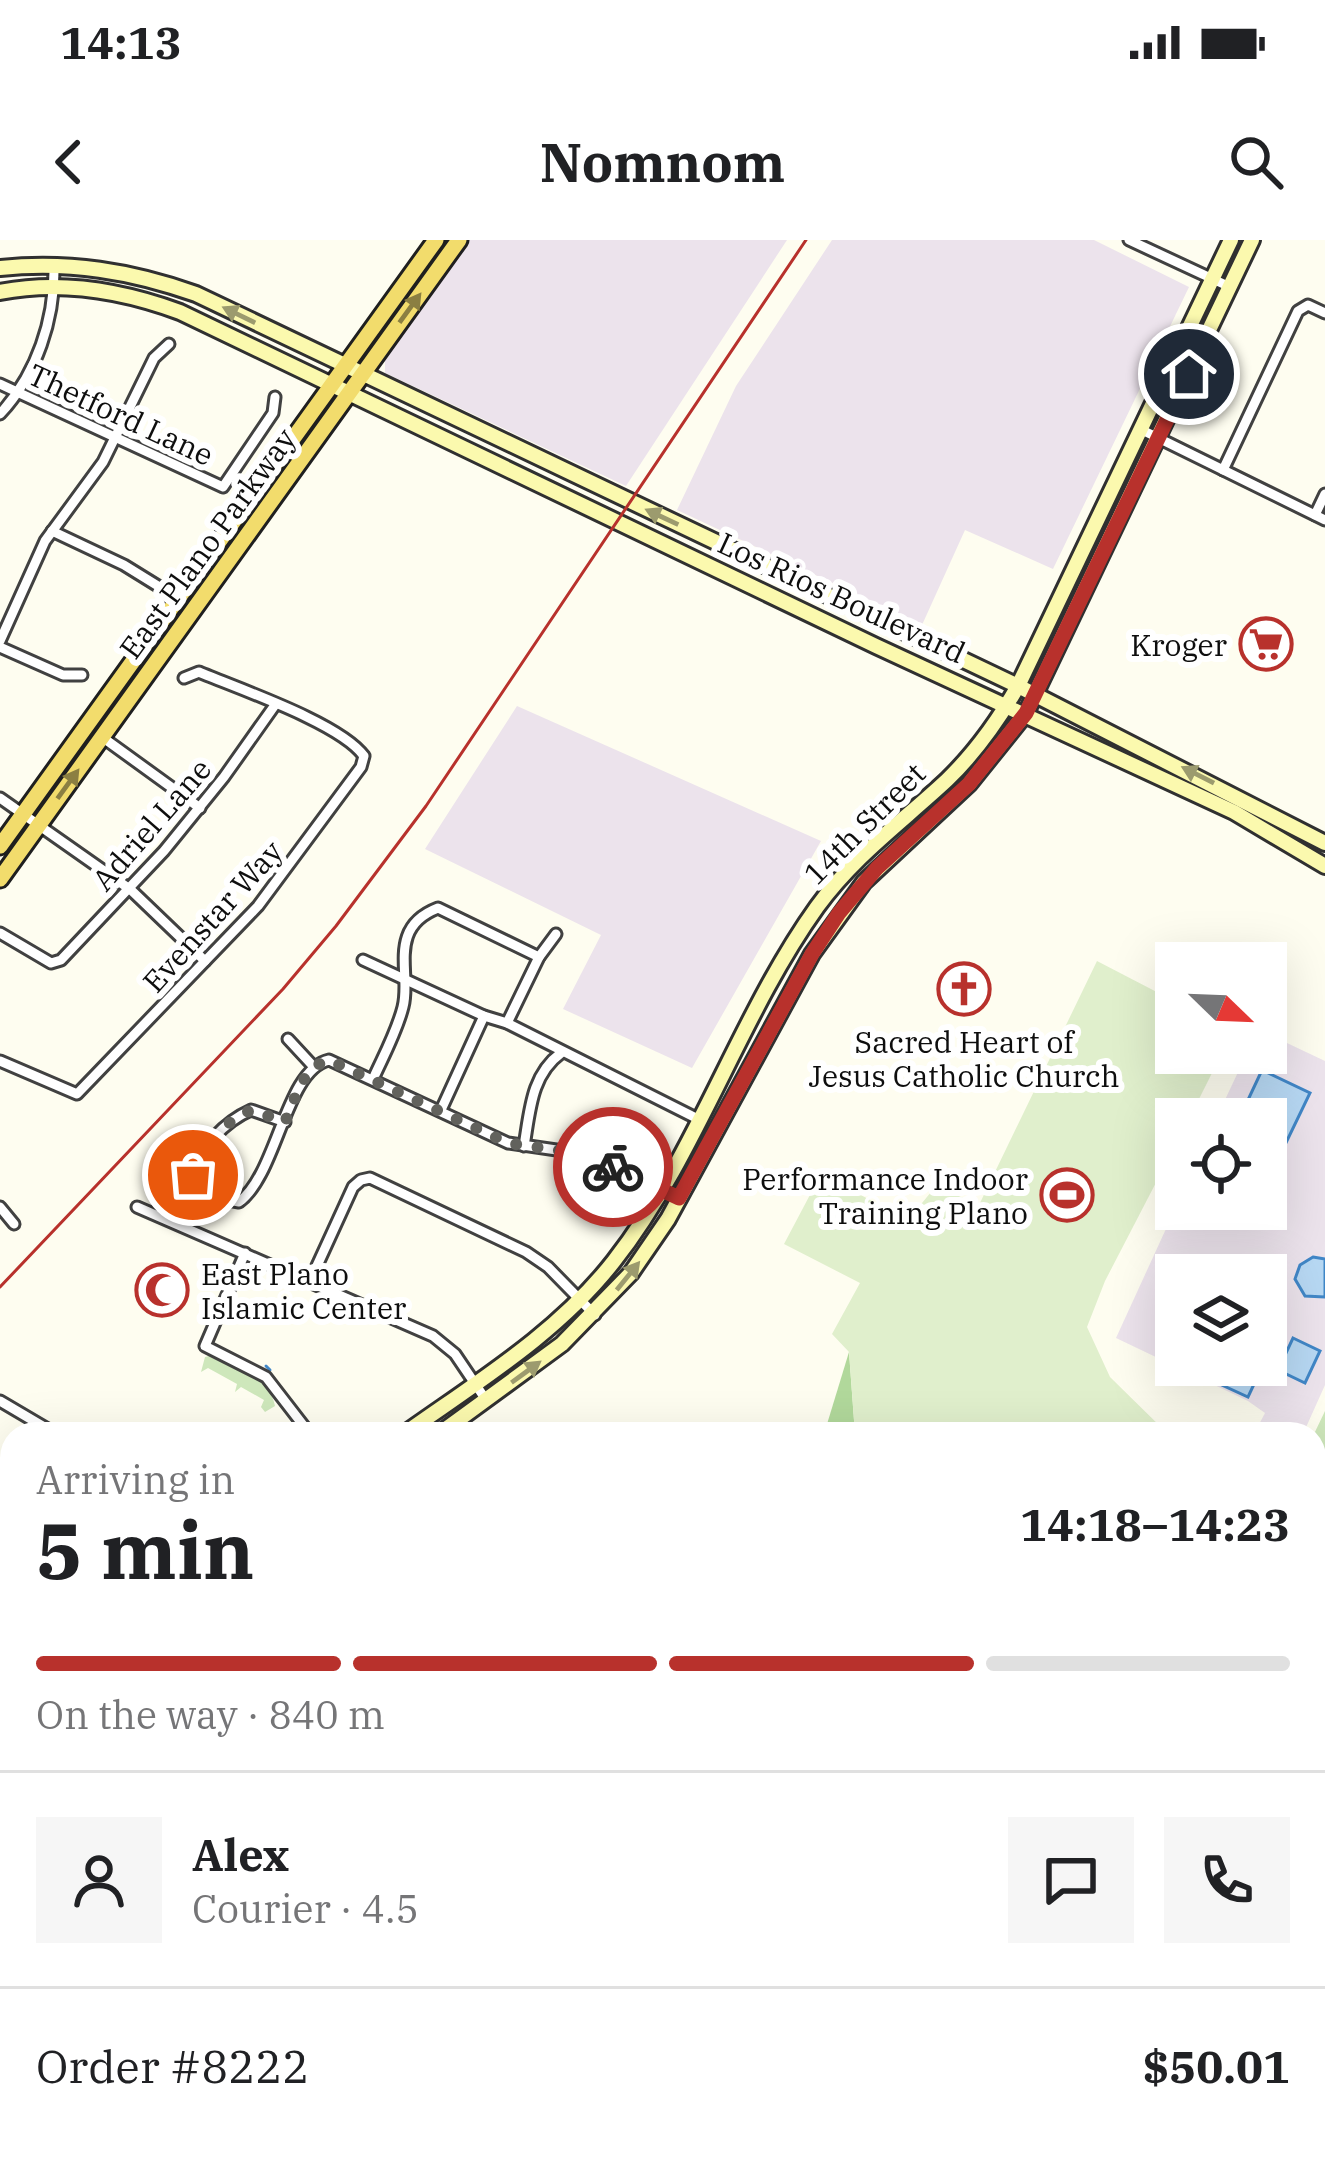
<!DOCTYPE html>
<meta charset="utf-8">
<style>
:root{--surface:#fff;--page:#f6f6f6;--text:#202124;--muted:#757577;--line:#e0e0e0;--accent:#b8312c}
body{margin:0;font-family:"IBM Plex Serif",serif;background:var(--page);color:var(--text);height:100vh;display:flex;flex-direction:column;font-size:45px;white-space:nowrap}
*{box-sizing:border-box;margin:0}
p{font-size:39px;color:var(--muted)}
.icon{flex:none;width:66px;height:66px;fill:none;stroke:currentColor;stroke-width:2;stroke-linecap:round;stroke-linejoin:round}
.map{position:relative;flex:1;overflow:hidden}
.details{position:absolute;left:0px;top:1182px;width:1326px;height:744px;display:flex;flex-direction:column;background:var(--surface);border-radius:36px 36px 0 0;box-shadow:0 12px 48px #0002}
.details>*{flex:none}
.needle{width:78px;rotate:113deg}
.fabs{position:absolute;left:1155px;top:702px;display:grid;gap:24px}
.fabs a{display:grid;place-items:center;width:132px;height:132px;border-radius:0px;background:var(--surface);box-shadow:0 12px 48px #0002;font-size:60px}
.pin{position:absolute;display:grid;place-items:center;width:102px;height:102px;color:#fff;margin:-51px;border:6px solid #fff;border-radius:50%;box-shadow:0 3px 12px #0007}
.courier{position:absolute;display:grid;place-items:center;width:120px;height:120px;margin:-60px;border:9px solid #b8312c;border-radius:50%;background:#fff;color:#222;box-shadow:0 3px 15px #0007}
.headline em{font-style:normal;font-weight:700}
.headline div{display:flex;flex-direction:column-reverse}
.headline{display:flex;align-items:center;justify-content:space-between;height:204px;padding:0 36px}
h1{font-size:78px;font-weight:700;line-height:90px}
.bar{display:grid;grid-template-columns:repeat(4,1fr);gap:18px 12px;align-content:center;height:144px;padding:0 36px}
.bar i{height:15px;border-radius:9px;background:var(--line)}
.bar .active{background:var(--accent)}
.bar p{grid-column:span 4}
.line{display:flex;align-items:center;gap:30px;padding:0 36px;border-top:3px solid var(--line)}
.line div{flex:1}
.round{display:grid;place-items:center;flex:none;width:126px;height:126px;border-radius:0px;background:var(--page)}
.status{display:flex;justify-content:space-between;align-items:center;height:84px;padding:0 60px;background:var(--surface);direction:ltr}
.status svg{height:33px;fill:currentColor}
header{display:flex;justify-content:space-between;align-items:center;height:156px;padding:0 36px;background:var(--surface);font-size:54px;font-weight:700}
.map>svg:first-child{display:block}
.industrial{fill:#ece3ec;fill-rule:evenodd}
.green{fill:#cee7bb}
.forest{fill:#b1d89b}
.pitch{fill:#e0efcc}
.water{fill:#b7d8f3;stroke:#4187c7;stroke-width:3}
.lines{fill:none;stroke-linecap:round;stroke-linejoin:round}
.stream{stroke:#4187c7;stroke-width:3}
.river{stroke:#b7d8f3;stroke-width:15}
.street-casing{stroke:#414141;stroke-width:15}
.secondary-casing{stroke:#303030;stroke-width:20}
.primary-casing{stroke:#1f1f1f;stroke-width:21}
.street{stroke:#fff;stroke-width:9}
.secondary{stroke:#fbf9ae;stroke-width:14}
.primary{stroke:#f2dc6c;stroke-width:15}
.rail{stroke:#b8312c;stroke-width:3}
.oneway{fill:#8b7f42}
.oneway2{fill:#9c9b6e}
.done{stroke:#62625d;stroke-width:12;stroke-dasharray:0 21.6}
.route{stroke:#b8312c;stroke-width:15}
.labels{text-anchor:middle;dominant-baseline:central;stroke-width:12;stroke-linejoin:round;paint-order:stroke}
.street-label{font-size:30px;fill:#0e0e0e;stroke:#fff}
.poi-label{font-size:30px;fill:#0e0e0e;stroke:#fff;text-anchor:end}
</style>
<div class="status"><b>14:13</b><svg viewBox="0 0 49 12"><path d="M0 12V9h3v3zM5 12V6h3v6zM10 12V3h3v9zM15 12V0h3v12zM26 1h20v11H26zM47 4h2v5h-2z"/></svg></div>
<header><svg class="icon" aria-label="back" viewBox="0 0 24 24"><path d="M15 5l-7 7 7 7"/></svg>Nomnom<svg class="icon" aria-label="search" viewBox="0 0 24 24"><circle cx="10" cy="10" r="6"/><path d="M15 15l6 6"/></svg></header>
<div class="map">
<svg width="1325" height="1926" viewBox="0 0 1325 1926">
<rect width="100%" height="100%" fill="#fefdf0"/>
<g class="industrial">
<path d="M466,0H787L626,246L385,133V114Z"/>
<path d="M832,0H1094L1189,47L1053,329L965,290L922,385L677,270L736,146Z"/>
<path d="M517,466L821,601L692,828L563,769L601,695L425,609Z"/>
<path d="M1266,793L1325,821V1145L1303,1194H1254L1265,1173L1248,1161L1116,1098L1176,967L1266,969V879H1216L1247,813H1266ZM1176,1035H1266V1125H1176Z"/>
</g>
<g class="green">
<path d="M213,1115C238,1127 269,1137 275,1166L265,1172L261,1167L264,1160L241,1147L235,1152L237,1144L208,1128L201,1132L205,1117Z"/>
<path d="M1325,1171V1926H978L985,1914H1314V1194Z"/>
<path d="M12,1516V1914H508L506,1926H0V1524Z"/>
</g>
<g class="forest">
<path d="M849,1112L855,1194H824Z"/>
<path d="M478,1914H985L978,1926H481Z"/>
</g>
<path class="pitch" d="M1097,721L1176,762V813H1222L1189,879H1176V904L1105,1041L1087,1087L1110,1137L1168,1194H855L849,1112L832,1094L860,1043L784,1004L821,934L908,980L936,946L979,965Z"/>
<g class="water">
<path d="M1262,830L1310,853L1283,909L1266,901V879H1239Z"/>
<path d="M1313,1017L1325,1019V1057L1305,1056L1295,1039L1300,1025Z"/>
<path d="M1293,1098L1320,1111L1305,1143L1278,1130Z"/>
<path d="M1202,1125H1263L1248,1157L1198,1134Z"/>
</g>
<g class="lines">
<g class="stream">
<path d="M266,1126L270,1130"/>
<path d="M605,1914V1926"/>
<path d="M943,1914L946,1926"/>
</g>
<path class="river" d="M251,1914L255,1926"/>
<g class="street-casing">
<g id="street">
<path d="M1129,0L1230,47"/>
<path d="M0,144L223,247L273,173L275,157"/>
<path d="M0,174C37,134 55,79 54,26"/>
<path d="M1140,189L1325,280"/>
<path d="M1223,230L1298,71L1308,65L1325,73"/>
<path d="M1315,275L1325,254"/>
<path d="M52,291L124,325L179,359"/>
<path d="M0,401L45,301L103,222L154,118L169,104"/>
<path d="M0,407L63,435H82"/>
<path d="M102,497L200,568"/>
<path d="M0,558L131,650L205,721"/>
<path d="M0,693L51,723L61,720L164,611L224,537L275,465"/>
<path d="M363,720L484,776L507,783L698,879"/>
<path d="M507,783L539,717L556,694"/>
<path d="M288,799L313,826"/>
<path d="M0,821L77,854L258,666L361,527L364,516C340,483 239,449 199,432L184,438"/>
<path d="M374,837C384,815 397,791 403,767C412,734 386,688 438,668L539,717"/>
<path d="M441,870L484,776"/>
<path d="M285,882L251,870C224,882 201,907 193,935L222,959L239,962C278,933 285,830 329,820L508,903L584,914L679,959"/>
<path d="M524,906C530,871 531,835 561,813"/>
<path d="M167,936L193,935"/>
<path d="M0,967L14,984"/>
<path d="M137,967L433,1096L455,1114L486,1160"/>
<path d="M245,1013L205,1106L266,1137L310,1194"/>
<path d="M310,1041L353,947L361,940L370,938L526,1012L548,1027L595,1075"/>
<path d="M0,1161L56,1194"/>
<path d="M0,1263L12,1271"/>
</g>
</g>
<g class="secondary-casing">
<g id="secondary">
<path d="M0,28C69,21 131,31 196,54L1018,446L1325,603"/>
<path d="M0,52C61,40 123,51 180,72L876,406L1234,572L1325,626"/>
<path d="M404,1194C477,1142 558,1093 614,1021C697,915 739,776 817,667C854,616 902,582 947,540C976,512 998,481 1018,446L1231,0"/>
<path d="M439,1194L562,1104L631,1033L668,979L812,714L864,642L969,544L1026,473L1252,0"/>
<path d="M0,1486L12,1478"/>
<path d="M0,1512L12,1503"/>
</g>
</g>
<g class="primary-casing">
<g id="primary">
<path d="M0,606L436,0"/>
<path d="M0,639L459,0"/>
</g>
</g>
<use href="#street" class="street"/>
<use href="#secondary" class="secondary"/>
<use href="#primary" class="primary"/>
<path class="rail" d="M0,1047L283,749L336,686L426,566L806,0"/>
</g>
<defs><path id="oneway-solid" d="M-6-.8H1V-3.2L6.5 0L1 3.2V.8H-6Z" transform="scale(3)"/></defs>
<g class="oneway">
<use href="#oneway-solid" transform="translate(410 68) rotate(-54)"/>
<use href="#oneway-solid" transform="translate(68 544) rotate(-54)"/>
</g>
<g class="oneway2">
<use href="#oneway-solid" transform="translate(239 75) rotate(-154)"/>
<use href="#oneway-solid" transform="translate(662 277) rotate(-155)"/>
<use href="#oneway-solid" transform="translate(1198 535) rotate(-153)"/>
<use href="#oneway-solid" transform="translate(628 1036) rotate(-51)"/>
<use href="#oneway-solid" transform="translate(526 1132) rotate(-36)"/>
</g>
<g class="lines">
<path class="done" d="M193,935C201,907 224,882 251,870L285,882C296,858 302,827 329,820L508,903L584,914L613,927"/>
<path class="route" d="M613,927L679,958L812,714L839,673L877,628L969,544L1026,473L1189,134"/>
</g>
<defs>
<g id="supermarket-ring" transform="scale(2.7)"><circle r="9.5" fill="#fff" stroke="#b8312c" stroke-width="1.5"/><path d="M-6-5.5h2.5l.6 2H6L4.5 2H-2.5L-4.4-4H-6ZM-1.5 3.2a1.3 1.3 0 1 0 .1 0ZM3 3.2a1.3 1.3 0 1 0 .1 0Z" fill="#b8312c"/></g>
<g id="church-ring" transform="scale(2.7)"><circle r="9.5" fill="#fff" stroke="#b8312c" stroke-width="1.5"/><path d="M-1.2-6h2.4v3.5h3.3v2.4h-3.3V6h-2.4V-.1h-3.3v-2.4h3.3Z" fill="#b8312c"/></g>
<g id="stadium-ring" transform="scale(2.7)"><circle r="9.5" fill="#fff" stroke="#b8312c" stroke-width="1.5"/><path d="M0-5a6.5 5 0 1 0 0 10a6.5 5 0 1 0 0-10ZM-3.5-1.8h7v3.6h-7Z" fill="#b8312c"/></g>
<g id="mosque-ring" transform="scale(2.7)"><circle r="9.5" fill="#fff" stroke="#b8312c" stroke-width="1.5"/><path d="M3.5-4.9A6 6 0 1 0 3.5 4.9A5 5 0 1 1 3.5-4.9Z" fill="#b8312c"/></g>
</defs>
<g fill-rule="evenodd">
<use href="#supermarket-ring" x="1266" y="404"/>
<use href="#church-ring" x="964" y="749"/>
<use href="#stadium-ring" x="1067" y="955"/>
<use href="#mosque-ring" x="162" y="1050"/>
</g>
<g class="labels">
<g class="street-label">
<text transform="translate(121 174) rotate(25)">Thetford Lane</text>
<text transform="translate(207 303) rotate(-54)">East Plano Parkway</text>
<text transform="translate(842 357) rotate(25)">Los Rios Boulevard</text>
<text transform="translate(864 583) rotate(-45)">14th Street</text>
<text transform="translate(151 584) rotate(-49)">Adriel Lane</text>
<text transform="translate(212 676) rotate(-48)">Evenstar Way</text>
</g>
<g class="poi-label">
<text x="1227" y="404">Kroger</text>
<text x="964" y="801" text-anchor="middle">Sacred Heart of<tspan x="964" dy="34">Jesus Catholic Church</tspan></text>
<text x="1028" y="938">Performance Indoor<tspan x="1028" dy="34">Training Plano</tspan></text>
<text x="201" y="1033" text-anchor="start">East Plano<tspan x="201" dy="34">Islamic Center</tspan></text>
</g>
</g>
</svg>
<div class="fabs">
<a><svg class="needle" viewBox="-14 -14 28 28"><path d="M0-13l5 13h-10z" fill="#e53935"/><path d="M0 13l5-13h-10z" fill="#757577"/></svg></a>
<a><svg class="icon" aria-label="locate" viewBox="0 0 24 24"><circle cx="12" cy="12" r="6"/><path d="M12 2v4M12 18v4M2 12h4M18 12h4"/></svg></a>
<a><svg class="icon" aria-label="layers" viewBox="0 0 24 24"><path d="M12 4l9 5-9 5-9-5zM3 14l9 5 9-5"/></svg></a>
</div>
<div class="pin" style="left:193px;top:935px;background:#ea580c"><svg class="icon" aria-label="bag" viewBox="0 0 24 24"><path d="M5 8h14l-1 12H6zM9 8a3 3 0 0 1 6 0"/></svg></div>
<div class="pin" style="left:1189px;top:134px;background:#1f2937"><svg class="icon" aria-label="home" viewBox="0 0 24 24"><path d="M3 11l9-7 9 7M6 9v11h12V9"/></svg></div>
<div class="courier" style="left:613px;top:927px"><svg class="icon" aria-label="bike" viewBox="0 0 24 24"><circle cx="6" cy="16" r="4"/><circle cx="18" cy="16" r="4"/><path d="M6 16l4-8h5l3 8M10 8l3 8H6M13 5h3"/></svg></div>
<section class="details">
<div class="headline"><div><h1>5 min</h1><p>Arriving in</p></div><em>14:18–14:23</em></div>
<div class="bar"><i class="active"></i><i class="active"></i><i class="active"></i><i></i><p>On the way · 840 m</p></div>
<div class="line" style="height:216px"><a class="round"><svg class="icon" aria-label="person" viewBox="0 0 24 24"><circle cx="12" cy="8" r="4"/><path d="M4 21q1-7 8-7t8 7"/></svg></a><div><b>Alex</b><p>Courier · 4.5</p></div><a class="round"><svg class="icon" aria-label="chat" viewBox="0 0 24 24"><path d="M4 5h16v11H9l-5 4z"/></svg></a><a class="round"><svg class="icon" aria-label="phone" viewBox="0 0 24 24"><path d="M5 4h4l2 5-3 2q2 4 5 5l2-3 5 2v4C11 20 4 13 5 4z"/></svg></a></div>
<div class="line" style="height:156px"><div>Order #8222</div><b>$50.01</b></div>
</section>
</div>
